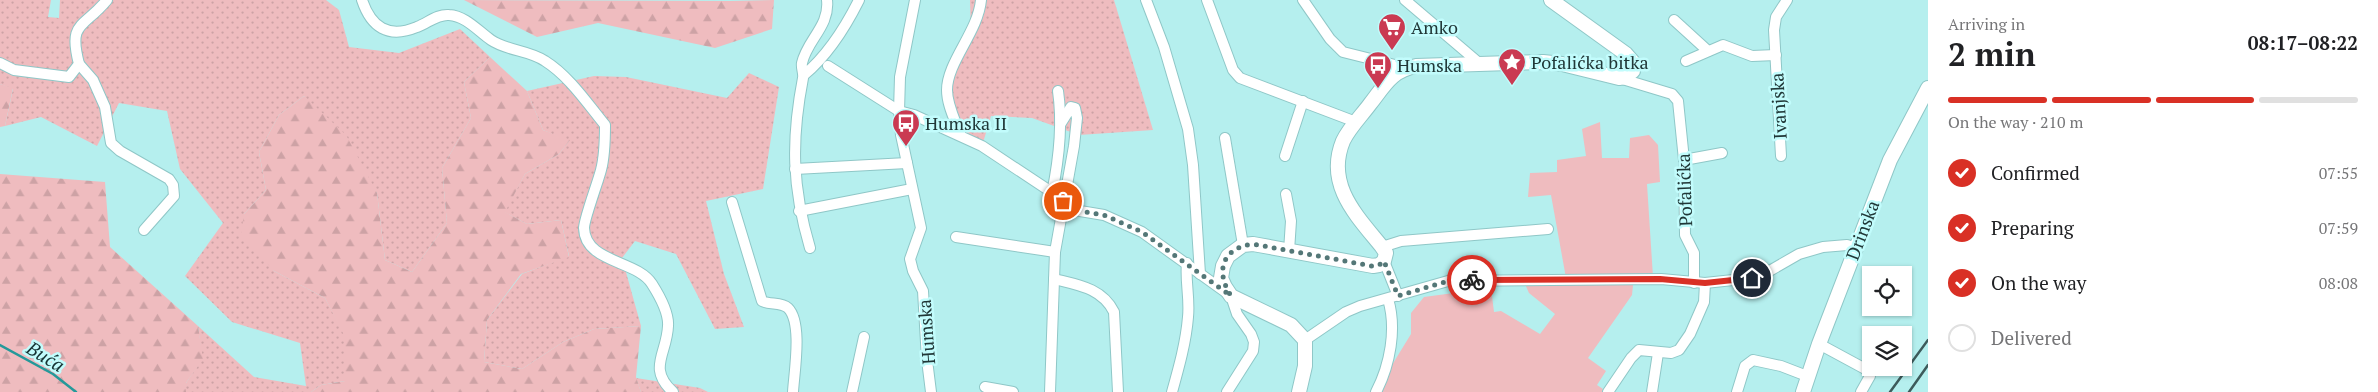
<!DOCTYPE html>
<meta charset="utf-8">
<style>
:root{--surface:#fff;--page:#f2f2f2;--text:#202124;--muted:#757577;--line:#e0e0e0;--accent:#d93025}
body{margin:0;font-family:"PT Serif",serif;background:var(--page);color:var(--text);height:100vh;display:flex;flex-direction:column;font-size:19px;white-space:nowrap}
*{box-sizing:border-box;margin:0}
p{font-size:16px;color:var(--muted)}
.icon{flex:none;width:28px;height:28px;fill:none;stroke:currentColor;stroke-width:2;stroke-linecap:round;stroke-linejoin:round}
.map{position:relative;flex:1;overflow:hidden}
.details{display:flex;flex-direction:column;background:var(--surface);width:450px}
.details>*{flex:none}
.buttons{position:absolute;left:1862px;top:266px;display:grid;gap:10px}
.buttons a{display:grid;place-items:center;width:50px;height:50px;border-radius:0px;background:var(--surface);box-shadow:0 1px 4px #0004;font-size:25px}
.pin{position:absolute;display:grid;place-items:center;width:42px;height:42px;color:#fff;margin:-21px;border:2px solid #fff;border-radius:50%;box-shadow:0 1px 5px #0007}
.courier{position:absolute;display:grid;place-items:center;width:50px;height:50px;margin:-25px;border:4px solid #d93025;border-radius:50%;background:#fff;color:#222;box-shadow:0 1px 6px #0007}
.summary em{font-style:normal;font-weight:800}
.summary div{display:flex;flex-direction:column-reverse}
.summary{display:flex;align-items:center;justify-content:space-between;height:85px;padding:0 20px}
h1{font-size:32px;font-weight:800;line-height:38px}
.bar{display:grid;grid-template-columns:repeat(4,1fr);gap:8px 5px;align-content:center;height:60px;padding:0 20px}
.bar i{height:6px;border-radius:4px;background:var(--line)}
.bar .active{background:var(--accent)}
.bar p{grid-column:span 4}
ol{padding:0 20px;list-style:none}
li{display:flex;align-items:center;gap:15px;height:55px}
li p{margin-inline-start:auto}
li .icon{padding:5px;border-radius:50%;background:var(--accent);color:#fff;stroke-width:4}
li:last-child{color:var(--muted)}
li i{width:28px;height:28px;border:2px solid var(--line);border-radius:50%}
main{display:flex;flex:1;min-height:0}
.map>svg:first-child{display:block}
.grass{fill:url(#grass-dots)}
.forest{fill:url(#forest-firs)}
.garden{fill:#efbcbf}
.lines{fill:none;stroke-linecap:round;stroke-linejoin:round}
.stream{stroke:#24999a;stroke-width:2.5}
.street-casing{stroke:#8fc7c7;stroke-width:12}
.secondary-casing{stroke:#8fc7c7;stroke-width:16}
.street{stroke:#fff;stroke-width:10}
.secondary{stroke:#fff;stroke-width:14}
.rail{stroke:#3d5b5b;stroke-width:2.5}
.done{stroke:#547777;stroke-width:5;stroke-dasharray:0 9}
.route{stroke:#d93025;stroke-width:6}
.labels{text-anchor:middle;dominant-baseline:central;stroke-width:5;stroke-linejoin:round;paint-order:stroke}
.poi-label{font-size:18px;fill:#203737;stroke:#c2fcfc;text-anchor:start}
.street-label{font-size:18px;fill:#203737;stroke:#c2fcfc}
.water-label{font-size:19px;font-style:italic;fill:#153333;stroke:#c2fcfc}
</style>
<main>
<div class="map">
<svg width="1928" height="392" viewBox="0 0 1928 392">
<defs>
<pattern id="grass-dots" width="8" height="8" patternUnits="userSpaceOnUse" patternTransform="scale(1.25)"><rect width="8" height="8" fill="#efbcbf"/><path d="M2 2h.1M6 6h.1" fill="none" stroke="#cda2a5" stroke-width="1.8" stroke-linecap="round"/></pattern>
<pattern id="forest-firs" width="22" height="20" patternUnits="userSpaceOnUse" patternTransform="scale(1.25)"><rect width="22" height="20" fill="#efbcbf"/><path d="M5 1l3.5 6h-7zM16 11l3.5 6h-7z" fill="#cda2a5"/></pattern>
</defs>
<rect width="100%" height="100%" fill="#b5efee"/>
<g class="grass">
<path d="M0,0H51L48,17L59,18L60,0H326L339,10L349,47L399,53L460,29L490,57L464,82L471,118L442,168L447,223L412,272L385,260L377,193L304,96L279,115L259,152L266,190L244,214L274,271L325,298L346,337L345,381L321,385L311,392H186V383L202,359L198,326L254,377L306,386L300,343L232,322L185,276L223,223L180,169L167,111L119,103L97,146L41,117L5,126L13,89L0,84Z"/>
<path d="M970,0H1114L1153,130L1079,135L1032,118L991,116L982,146L972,140L954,119L951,73L971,34Z"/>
<path d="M749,73L779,87L763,189L706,201L724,274L744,327L715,329L676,254L635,241L622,258L641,326L594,329L563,342L522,369L484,362L487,320L522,274L569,256L561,220L527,224L504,212L525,174L559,154L569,141L543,130L527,91L594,76L626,77L727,98Z"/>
<path d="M636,378L700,388L708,392H641Z"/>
</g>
<g class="forest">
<path d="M464,0L730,1L774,0L772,29L715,48L598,23L537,37Z"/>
<path d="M490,57L527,91L543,130L570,140L559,154L525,174L505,212L527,224L561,220L569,257L521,274L487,320L484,362L522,369L563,342L594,329L641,326L636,377L641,392H311L321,385L345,381V337L325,298L274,271L241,234L244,214L266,190L259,152L279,115L304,96L346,135L377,193L385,260L412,272L447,223L442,168L471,118L464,82Z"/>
<path d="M0,84L13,88L5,126L0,127Z"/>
<path d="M0,174L105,182L110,247L198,326L203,359L186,383V392H0Z"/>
</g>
<g class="garden">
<path d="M1600,122L1602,158H1629L1630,138L1649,135L1658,145L1660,182L1647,184L1653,277L1566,278L1551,195L1528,197L1530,173L1557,172V160L1586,156L1582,129Z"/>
<path d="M1525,284L1633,285L1632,295L1588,358L1606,371L1597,385L1603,389L1602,392H1381L1392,365L1411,334V313L1424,297L1491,288L1494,312L1501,311L1540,334L1555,314L1529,293Z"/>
</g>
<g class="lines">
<path class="stream" d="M0,345L53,374L76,392"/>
<g class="street-casing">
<g id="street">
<path d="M362,0C371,27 388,39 417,27C428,23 437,14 449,15C466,16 478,31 491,40C507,51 529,50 545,61C569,76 587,103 605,125C605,139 605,155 601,170C598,182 584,219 584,228C585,263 637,260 652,284C659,295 669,313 668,326C667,354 647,368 673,392"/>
<path d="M915,0L900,77L899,111L901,135L921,228L910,259L913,271L923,291L927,360L931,392"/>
<path d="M1146,0L1164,47L1188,129L1193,165L1200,274"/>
<path d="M1207,0L1233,70L1240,78L1356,122"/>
<path d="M1303,0L1330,39L1343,52L1407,68"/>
<path d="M1405,0L1479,63"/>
<path d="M1674,20L1708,51"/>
<path d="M1686,61L1723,45L1752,56L1776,55"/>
<path d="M0,63L14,70L69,77L79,64C68,21 83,29 107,0"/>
<path d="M79,64L93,80L105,107L111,143L120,151L169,179L173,185L174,196L144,230"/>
<path d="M828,66L899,111L914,115L982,146L1080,211L1104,215L1142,232L1231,296L1237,314L1251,334L1254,342L1253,351L1227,392"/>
<path d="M804,75C828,55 845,28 859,0"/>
<path d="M1619,78L1672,94L1678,101L1684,160L1685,235L1694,253V283"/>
<path d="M960,134C955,120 947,105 947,90C947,62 978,32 981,0"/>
<path d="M1225,138L1243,245"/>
<path d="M1285,156L1303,101"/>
<path d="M1781,156L1774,30L1776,17L1787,0"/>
<path d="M1684,160L1722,153"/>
<path d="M795,169L907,163"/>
<path d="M1052,193C1059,159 1063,125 1058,91"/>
<path d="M1286,194L1291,221L1289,251"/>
<path d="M732,202L762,301C770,305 781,302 788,308C803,323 794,373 793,392"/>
<path d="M799,211L912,189"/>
<path d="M956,237L1055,252"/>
<path d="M1382,247L1401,241L1548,229"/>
<path d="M810,248C792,187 791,140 803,78C804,73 801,68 802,63C807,40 830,26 827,0"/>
<path d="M1384,261L1398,296"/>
<path d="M1054,279C1078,285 1102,288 1114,312L1118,392"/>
<path d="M1305,340L1346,312L1360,306L1448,281L1661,279L1705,283L1752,278L1766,273L1799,254L1823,247L1847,245L1856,248"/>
<path d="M1819,344L1869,371L1870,376L1861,392"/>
<path d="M985,387L1013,392"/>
<path d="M852,392L864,337"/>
<path d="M1050,392L1055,252L1074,146L1077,118L1075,108L1071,107L1061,123"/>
<path d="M1172,392C1179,367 1186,342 1188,317C1190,298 1185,281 1187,263"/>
<path d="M1376,392C1390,365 1397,329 1388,299"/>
<path d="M1608,392L1631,358L1639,350L1671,353L1679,350L1690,334L1704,302L1705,283"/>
<path d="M1652,392L1658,353"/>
<path d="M1737,392L1745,366L1753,360L1781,366L1807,376"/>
</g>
</g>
<g class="secondary-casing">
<g id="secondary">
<path d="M1299,392L1305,366V340L1291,325L1231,296L1225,287L1221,278L1223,266L1228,256L1243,245L1253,244L1373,266L1379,265L1384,261L1386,253L1382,247C1357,216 1325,185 1343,141C1349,128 1362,115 1370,104C1385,85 1391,71 1416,66L1543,62L1562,64L1619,78L1625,77L1633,71V62L1626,54L1551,0"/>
<path d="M1803,392L1819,344L1890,160L1928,88"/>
</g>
</g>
<use href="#street" class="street"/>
<use href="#secondary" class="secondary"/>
<g class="rail">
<path d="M1890,392L1928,340"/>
<path d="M1909,392L1928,365"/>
</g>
</g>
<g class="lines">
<path class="done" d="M1063,201L1080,211L1104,215L1142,232L1231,296C1215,271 1222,248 1253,244L1372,266L1379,265L1384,261L1398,296L1448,281L1472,280"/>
<path class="route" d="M1472,280L1660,279L1705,283L1752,278"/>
</g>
<defs>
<g id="supermarket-pin" transform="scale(1.4375)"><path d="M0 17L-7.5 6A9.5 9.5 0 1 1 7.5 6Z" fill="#ca3a52" stroke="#c2fcfc"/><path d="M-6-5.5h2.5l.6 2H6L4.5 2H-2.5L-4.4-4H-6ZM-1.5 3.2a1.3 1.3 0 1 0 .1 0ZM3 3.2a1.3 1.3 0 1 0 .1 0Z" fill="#fff"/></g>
<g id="sight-pin" transform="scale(1.4375)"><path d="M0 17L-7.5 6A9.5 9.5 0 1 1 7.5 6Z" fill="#ca3a52" stroke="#c2fcfc"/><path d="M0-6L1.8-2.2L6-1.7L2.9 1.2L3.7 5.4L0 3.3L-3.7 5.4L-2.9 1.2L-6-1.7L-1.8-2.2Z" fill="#fff"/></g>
<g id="bus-pin" transform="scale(1.4375)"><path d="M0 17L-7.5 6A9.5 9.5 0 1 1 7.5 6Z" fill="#ca3a52" stroke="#c2fcfc"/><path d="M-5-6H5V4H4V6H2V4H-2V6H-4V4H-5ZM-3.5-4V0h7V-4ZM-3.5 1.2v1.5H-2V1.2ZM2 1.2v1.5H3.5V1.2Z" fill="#fff"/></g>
</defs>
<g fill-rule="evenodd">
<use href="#supermarket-pin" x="1392" y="27"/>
<use href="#sight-pin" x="1512" y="62"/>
<use href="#bus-pin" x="1378" y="65"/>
<use href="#bus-pin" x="906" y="123"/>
</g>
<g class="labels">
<g class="poi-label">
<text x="1411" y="27">Amko</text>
<text x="1531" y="62">Pofalićka bitka</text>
<text x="1397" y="65">Humska</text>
<text x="925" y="123">Humska II</text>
</g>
<g class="street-label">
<text transform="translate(1778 106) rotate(-93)">Ivanjska</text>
<text transform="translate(1684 190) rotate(-92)">Pofalićka</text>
<text transform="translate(1862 230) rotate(-69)">Drinska</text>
<text transform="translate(926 332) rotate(-94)">Humska</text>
</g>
<g class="water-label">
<text transform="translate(46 356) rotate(31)">Buća</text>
</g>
</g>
</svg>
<div class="buttons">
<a><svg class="icon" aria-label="locate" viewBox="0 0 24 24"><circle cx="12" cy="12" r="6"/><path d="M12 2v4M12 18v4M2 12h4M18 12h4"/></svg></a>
<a><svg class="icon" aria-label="layers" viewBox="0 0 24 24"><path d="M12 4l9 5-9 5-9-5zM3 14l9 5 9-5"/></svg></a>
</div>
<div class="pin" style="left:1063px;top:201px;background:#ea580c"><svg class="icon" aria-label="bag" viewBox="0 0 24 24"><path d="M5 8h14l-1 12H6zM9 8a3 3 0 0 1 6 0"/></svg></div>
<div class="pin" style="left:1752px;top:278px;background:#1f2937"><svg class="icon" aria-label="home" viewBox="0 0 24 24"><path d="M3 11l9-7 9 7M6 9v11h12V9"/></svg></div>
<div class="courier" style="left:1472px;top:280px"><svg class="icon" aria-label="bike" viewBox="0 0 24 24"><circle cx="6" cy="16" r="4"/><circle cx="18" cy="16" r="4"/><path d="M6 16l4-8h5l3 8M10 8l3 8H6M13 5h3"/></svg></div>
</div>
<section class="details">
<div class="summary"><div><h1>2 min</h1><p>Arriving in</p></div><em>08:17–08:22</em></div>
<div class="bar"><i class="active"></i><i class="active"></i><i class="active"></i><i></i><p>On the way · 210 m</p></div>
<ol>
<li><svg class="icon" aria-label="check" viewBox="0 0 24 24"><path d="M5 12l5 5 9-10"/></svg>Confirmed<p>07:55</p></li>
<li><svg class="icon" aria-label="check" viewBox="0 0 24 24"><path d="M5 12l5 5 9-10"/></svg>Preparing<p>07:59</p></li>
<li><svg class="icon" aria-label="check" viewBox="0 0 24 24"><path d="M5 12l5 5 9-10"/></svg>On the way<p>08:08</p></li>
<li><i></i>Delivered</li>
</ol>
</section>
</main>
